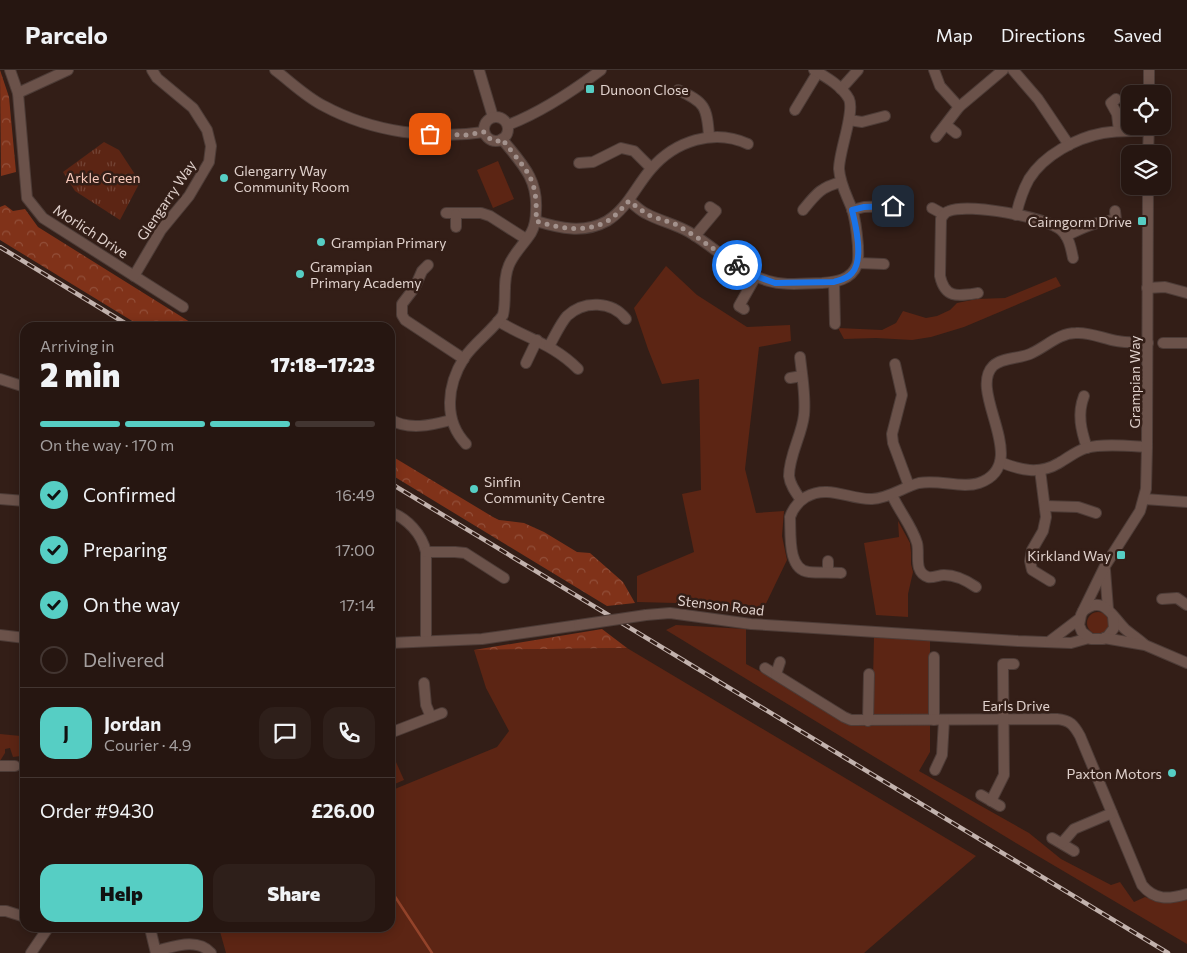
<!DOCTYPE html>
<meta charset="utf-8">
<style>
:root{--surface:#261611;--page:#2e1f1a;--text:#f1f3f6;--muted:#a49f9f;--line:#423531;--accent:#56cec4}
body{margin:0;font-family:Commissioner,sans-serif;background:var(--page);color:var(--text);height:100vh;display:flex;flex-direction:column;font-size:19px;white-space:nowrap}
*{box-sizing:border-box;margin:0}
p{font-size:16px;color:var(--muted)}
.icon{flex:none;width:28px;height:28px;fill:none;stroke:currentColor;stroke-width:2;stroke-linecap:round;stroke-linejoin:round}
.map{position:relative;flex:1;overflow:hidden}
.side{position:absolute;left:20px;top:252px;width:375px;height:610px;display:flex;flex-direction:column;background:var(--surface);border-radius:15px;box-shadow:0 2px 12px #0003,0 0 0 1px var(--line)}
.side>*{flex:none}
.tools{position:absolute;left:1121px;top:15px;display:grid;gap:10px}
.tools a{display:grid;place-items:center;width:50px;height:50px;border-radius:10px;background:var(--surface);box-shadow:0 2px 12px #0003,0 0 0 1px var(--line);font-size:25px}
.pin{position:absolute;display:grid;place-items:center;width:42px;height:42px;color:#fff;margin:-21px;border-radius:10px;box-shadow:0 2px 8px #0006}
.courier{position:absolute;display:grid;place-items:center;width:50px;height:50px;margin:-25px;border:4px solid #1a73e8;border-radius:50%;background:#fff;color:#222;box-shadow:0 1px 6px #0007}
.summary em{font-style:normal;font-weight:800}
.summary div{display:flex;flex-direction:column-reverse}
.summary{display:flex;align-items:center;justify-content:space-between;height:85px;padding:0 20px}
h1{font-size:32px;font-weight:800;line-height:38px}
.bar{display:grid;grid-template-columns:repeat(4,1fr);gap:8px 5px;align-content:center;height:60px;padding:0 20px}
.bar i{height:6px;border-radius:4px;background:var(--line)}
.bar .selected{background:var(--accent)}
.bar p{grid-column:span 4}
.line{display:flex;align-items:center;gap:12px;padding:0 20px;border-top:1px solid var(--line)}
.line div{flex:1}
.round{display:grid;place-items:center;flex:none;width:52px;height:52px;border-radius:15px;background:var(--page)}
ol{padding:0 20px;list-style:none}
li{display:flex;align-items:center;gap:15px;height:55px}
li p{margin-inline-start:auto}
li .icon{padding:5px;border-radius:50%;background:var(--accent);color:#111;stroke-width:4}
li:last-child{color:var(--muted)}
li i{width:28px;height:28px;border:2px solid var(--line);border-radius:50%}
.action{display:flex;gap:10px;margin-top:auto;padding:10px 20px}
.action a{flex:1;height:58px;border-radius:15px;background:var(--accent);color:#111;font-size:20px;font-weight:800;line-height:58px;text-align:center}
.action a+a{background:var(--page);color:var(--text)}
header{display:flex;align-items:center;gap:30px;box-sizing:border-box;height:70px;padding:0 25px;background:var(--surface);border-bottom:1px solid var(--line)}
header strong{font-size:24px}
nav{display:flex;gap:28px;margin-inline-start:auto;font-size:18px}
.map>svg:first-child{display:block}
.grass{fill:#5c2514}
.forest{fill:url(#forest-crowns)}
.park{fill:url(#park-tufts)}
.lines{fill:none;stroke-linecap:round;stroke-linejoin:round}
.stream{stroke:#93432a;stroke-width:2.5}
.minor-casing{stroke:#4d3c37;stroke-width:12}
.minor{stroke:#6b524a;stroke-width:10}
.rail-casing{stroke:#c2b2ad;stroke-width:4.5}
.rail{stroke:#331e17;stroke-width:2.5;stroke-dasharray:8;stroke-linecap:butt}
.minor-bridge-casing{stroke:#4d3c37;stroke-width:12;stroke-linecap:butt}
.minor-bridge{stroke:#6b524a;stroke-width:10}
.done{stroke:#a3928d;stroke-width:5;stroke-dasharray:0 9}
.route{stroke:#1a73e8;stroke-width:6}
.poi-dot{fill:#56cec4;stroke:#331e17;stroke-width:2}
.labels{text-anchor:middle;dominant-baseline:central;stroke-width:5;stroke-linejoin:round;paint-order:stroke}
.poi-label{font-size:14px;fill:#e0d1cc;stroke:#331e17;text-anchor:start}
.park-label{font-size:14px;fill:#f9c9bb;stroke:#331e17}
.street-label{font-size:14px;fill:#e0d1cc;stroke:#331e17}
</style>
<header>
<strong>Parcelo</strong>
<nav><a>Map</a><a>Directions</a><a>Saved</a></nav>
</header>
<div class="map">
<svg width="1187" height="883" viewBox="0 0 1187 883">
<defs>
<pattern id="forest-crowns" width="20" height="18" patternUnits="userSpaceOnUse" patternTransform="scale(1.25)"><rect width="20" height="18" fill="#803219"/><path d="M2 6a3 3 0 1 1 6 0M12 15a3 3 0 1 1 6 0" fill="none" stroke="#924f39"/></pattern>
<pattern id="park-tufts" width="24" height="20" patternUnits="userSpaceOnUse" patternTransform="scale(1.25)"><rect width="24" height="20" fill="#5c2514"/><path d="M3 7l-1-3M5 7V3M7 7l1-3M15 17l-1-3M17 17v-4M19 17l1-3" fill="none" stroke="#734435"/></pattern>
</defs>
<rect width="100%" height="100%" fill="#331e17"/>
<g class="grass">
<path d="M498,91L514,129L493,138L477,100Z"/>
<path d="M666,196L697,225L747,257L790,255L791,271L759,277L745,399L756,443L784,441L782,466L787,490L760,546L676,533L637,532V506L694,482L682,424L701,420L699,309L662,314L648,279L634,238Z"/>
<path d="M1056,207L1061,216L964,257L931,267L912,270L876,268L844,269L838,258L882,260L896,253L903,241L926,248L937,246L950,240L957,233L977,229L1005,228Z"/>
<path d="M898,451L910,473L911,482V494L913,502L908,524V547L876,545L864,473L899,467Z"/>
<circle cx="1098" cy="553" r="11"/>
<path d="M676,555L746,559V594L776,610L849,653H872L874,567L930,571V682L919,701L1029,763L1061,789L1111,815L1120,812L1134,832L1145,827L1160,832L1187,826V874L1021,776L666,560Z"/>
<path d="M627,578L976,786L864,883H226L219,858H390V721L497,677L509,661L486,618L474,580Z"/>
<path d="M0,664L21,666V686L13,687L10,678L5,679V683L0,691Z"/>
<path d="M390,683H392L404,710L390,716Z"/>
</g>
<g class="forest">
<path d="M0,0L9,27L16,102L1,106Z"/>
<path d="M5,135L13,141L25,139L38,157L198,257H142L0,170V137Z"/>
<path d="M390,385L493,447L499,450L524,453L544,462L577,482L590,483L623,512L635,533L607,536L390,404Z"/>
<path d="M602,559L627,578L474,580Z"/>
</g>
<path class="park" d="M104,72L119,80L140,112L120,150L75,121L63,102Z"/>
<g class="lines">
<path class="stream" d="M390,819L432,883"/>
<g class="minor-casing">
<g id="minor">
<path d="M10,0L18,23L27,128L43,148L183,237"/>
<path d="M275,0C291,12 306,27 324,36C372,62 432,70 484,62"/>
<path d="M479,0L493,47"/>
<path d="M934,0L940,16L959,37"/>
<path d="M1013,0L1038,29L1069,75"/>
<path d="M1149,0V24"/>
<path d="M841,19L858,0"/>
<path d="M678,20C705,32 707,37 709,66"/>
<path d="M18,23L68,0"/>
<path d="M1116,29L1111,33L1117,44L1119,61"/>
<path d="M795,40L818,2"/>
<circle cx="496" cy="59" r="12"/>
<path d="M849,50L862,52L885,46"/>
<path d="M508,55C542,42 573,21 601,0"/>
<path d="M946,55L956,63"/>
<path d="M936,67L959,37L1003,0"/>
<path d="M1148,84L1149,56"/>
<path d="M579,93L593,92L621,78L634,81L651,98"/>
<path d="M629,131C635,135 640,141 647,144C660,151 675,154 689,162C717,178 740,205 773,212C788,216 806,213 822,213C836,212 851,210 857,195C859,190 858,182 858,176C857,164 856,151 852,139C847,126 840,114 839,99C839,81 855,42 849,29C842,16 826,7 814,0"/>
<path d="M932,138L943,144"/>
<path d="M803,140C816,124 821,117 841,112"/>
<path d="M852,140L864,137L893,136"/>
<path d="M446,143H481L490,146L526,169"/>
<path d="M456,144V157"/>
<path d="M1016,145C1019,132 1023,120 1029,109C1044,85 1076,68 1103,63C1118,60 1133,61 1149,61"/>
<path d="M536,151C559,158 584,164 607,151C627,139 636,116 651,99C675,71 714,58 748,74"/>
<path d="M695,166L716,141L710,137"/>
<path d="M1066,166C1082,158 1097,151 1116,150L1115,141"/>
<path d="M858,193L884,194"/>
<path d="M428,195L422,201L415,217L402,234V245L405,250L464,289"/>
<path d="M134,206L161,160L189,126L209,92L211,76L207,60L193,38L157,8L152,0"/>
<path d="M834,212L835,254"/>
<path d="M1147,218L1165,217L1187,223"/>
<path d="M978,223C958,226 945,229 940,206L941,149C943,145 945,142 949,141C968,133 1046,147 1061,160C1069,167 1071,178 1073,188"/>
<path d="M744,239L739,236L756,206"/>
<path d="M498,251C527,269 552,273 578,299"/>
<path d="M1163,273H1187"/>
<path d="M549,276C555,266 560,254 567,246C584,230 612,231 626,249"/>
<path d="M800,287C802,306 806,326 804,345C802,365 789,385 789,406C790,415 796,423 801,430"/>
<path d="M526,293L537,270"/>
<path d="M895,294L902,325L892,364L893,373L909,416"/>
<path d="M790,308L802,306"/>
<path d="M0,309L25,317"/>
<path d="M1084,326C1077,344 1081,360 1087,378"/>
<path d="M390,349C408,361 432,355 451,350"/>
<path d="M466,374C443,350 447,315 464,288C475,272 492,261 503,245C507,228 502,211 509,195C514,183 524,174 531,163C535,156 536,149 536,140C538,108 521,93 502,69"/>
<path d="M1000,392C1020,400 1039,405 1059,393C1068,388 1076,381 1086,378C1103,373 1130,376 1147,377"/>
<path d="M1040,400L1046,447L1043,461L1032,480L1030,491L1032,500L1050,511"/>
<path d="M892,425C899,441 912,456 917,473C920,484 913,502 928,507C933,508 939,505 944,505C956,505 966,510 976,517"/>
<path d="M0,429L25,431"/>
<path d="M1144,429L1187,432"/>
<path d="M1045,436L1078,437L1096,443"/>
<path d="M390,442C407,448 422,464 426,482V571"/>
<path d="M426,482H455L465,483L504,508"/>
<path d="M1105,500L1108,539"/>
<path d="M828,502V491"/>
<path d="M841,503C830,502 819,503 809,502C787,500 791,463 790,447C793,438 798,432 806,427C828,414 850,430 872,429C890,428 903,417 919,413C939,409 962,419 979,413C1033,394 967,322 993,296C1002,287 1021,289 1032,283C1047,276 1059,263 1076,263C1090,262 1104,269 1117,271C1127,273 1138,272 1148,273"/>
<path d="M1162,529L1177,528L1187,535"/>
<path d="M1083,541C1103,524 1112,546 1125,559C1131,564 1138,569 1144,574"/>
<path d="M646,545L670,543L751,554L1018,571L1071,573L1089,568"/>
<path d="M1113,546L1114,558L1108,566L1103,569H1091L1082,562L1079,555L1081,545L1105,496L1140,441L1146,419L1147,377L1148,116"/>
<path d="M0,565L25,568"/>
<path d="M1104,568L1145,575L1187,593"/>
<path d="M1050,571L1079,549"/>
<path d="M390,573L482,569L579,555"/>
<path d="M934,587V650"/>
<path d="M765,598L844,647L851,650L1057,649C1070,650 1074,655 1080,666L1142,815C1155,831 1169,829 1187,824"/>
<path d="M776,604L780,592"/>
<path d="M424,613L426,635L431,647"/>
<path d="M868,651L869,604"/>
<path d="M390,663L442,643"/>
<path d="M0,696H15"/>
<path d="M935,700L942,685L944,650"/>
<path d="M981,725L1000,736"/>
<path d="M991,731L1004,705L1003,594H1014"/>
<path d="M1052,768L1074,781"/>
<path d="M1062,773L1074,759L1112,743"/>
<path d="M0,841H6L25,847"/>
<path d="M150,858L156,883"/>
<path d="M156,881C173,877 197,867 211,883"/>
<path d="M31,883L48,858"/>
</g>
</g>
<use href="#minor" class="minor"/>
<g class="rail-casing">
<g id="rail">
<path d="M0,177L133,258"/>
<path d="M390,413L1168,883"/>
</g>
</g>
<use href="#rail" class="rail"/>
<g class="minor-bridge-casing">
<path id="minor-bridge" d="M579,555L646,545"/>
</g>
<use href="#minor-bridge" class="minor-bridge"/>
</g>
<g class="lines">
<path class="done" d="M430,64L466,65L484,62L491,70L498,71L502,69C528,103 538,107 536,151C559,158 583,163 606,152C615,147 622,138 629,131L648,145L675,154L695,166L737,195"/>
<path class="route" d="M737,195L756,206L775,213L834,212C840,210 847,209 852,203C864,190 856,156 852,140L864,137L893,136"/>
</g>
<g class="poi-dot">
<rect x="585" y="14" width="10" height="10" rx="2.5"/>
<circle cx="224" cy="108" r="5"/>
<rect x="1137" y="146" width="10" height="10" rx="2.5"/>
<circle cx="321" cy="172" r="5"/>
<circle cx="300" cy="204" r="5"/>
<circle cx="474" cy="419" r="5"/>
<rect x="1116" y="480" width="10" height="10" rx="2.5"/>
<circle cx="1172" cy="703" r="5"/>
</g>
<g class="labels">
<g class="poi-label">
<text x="600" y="19">Dunoon Close</text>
<text x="234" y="100">Glengarry Way<tspan x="234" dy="16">Community Room</tspan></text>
<text x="1132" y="151" text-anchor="end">Cairngorm Drive</text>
<text x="331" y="172">Grampian Primary</text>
<text x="310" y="196">Grampian<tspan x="310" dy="16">Primary Academy</tspan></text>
<text x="484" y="411">Sinfin<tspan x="484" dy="16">Community Centre</tspan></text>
<text x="1111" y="485" text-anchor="end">Kirkland Way</text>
<text x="1162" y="703" text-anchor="end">Paxton Motors</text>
</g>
<g class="park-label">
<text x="103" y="107">Arkle Green</text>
</g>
<g class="street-label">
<text transform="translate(166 130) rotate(-56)">Glengarry Way</text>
<text transform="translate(91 161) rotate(33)">Morlich Drive</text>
<text transform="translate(1134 312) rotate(-90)">Grampian Way</text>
<text transform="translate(721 535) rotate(7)">Stenson Road</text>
<text x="1016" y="635">Earls Drive</text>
</g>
</g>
</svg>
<div class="tools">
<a><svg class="icon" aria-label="locate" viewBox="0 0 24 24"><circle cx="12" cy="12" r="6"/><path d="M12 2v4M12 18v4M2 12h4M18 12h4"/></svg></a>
<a><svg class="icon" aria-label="layers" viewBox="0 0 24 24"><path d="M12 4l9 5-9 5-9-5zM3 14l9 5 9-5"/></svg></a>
</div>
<div class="pin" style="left:430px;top:64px;background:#ea580c"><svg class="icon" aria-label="bag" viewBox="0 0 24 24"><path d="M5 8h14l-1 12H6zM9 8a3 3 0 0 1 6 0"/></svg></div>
<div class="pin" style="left:893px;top:136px;background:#1f2937"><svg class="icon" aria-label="home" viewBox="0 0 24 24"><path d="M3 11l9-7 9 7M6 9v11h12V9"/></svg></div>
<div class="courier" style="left:737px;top:195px"><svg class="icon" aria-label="bike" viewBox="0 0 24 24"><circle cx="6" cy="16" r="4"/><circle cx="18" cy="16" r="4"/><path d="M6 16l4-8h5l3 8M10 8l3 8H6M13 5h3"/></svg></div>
<section class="side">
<div class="summary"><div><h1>2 min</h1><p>Arriving in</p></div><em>17:18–17:23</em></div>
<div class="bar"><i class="selected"></i><i class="selected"></i><i class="selected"></i><i></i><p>On the way · 170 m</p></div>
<ol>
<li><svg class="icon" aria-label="check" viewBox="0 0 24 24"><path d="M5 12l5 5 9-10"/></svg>Confirmed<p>16:49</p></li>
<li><svg class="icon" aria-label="check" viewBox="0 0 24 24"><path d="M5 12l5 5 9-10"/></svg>Preparing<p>17:00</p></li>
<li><svg class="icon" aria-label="check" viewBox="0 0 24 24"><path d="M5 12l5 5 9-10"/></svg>On the way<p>17:14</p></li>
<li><i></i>Delivered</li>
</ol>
<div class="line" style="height:90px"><b class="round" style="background:var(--accent);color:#111">J</b><div><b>Jordan</b><p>Courier · 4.9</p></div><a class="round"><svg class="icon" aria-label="chat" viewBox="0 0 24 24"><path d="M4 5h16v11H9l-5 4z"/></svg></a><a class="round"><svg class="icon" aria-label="phone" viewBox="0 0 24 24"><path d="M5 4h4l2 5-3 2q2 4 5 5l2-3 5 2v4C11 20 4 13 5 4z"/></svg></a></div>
<div class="line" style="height:65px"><div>Order #9430</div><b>£26.00</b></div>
<div class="action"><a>Help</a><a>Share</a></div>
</section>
</div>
